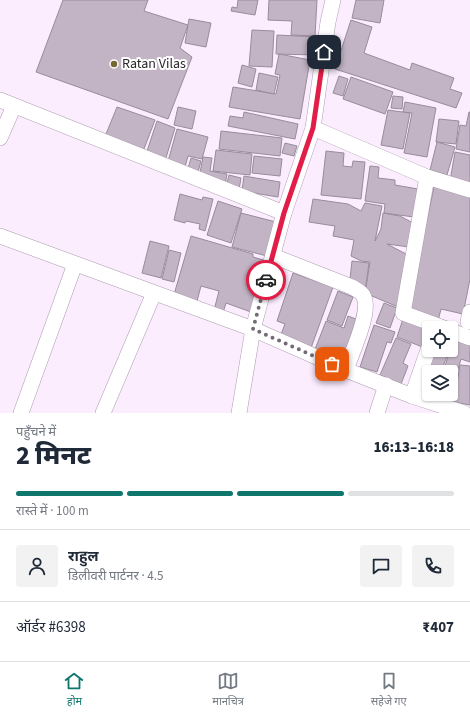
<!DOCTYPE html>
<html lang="hi">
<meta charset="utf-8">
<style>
:root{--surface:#fff;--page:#f2f2f3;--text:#1f2937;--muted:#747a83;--line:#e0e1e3;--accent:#0f766e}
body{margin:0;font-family:"Source Sans 3","Noto Sans Devanagari",sans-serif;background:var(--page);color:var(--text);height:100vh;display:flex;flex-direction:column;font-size:15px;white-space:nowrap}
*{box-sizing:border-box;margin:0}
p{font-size:13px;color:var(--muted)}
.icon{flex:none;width:22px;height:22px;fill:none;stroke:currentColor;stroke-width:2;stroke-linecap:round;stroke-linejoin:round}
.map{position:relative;height:413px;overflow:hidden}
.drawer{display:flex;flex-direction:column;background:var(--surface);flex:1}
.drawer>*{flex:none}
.tools{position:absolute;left:422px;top:321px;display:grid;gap:8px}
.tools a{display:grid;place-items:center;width:36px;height:36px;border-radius:4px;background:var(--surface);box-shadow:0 1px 3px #0004;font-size:20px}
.pin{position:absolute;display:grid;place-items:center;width:34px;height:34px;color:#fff;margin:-17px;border-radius:8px;box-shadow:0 2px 6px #0006}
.courier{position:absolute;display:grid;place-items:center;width:40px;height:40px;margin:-20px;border:3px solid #e11d48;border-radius:50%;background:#fff;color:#222;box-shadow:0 1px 5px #0007}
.head em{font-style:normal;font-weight:800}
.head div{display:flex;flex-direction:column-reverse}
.head{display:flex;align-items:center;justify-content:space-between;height:68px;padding:0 16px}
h1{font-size:26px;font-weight:800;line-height:30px}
.bar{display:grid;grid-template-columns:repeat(4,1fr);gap:6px 4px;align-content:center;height:48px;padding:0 16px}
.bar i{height:5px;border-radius:3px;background:var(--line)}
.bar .active{background:var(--accent)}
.bar p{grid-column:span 4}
.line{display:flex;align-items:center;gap:10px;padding:0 16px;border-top:1px solid var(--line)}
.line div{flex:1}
.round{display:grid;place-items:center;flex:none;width:42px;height:42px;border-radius:4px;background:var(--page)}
.tabs{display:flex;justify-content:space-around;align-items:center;height:56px;border-top:1px solid var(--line);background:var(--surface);font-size:11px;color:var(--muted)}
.tabs a{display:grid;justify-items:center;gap:2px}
.tabs .active{color:var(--accent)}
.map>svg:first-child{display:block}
.building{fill:#c2b4c5;stroke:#988b9c}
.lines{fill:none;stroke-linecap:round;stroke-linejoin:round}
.minor-casing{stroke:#ab9dae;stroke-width:16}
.minor{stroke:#fff;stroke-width:15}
.done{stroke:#746b76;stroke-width:4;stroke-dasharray:0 7.2}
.route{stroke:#e11d48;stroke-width:5}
.poi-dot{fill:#746835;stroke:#fff;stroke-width:1.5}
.labels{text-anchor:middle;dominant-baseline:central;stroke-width:4;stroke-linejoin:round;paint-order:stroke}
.poi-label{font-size:14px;fill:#2c262d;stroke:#fff;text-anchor:start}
</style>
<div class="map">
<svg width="470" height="413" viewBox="0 0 470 413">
<rect width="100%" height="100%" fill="#fbecfe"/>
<g class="building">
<path d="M63,0H148L144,11L188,25L180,48L192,57L168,119L36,72Z"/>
<path d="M238,0H258L255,15L231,11L232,7L237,8Z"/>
<path d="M269,0H317L315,36L291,35L292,21L268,20Z"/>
<path d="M356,0H384L380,23L352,18Z"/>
<path d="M189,19L211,23L206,47L185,43Z"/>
<path d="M351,20L372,27L364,53L410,70L412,63L454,78L450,89L462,93L456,108L335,69Z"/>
<path d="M252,30L274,31L272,67L249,66Z"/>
<path d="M277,35L318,37L317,55L276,54Z"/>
<path d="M279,54L310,60L300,119L229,107L233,87L276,94L280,75L275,74Z"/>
<path d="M242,65L256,69L252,87L238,83Z"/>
<path d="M259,73L278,77L274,94L256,90Z"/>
<path d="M339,76L348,79L343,96L333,93Z"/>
<path d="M351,77L393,92L385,114L343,99Z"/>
<path d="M393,96L403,97L402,109L391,108Z"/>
<path d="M405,102L436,108L427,157L404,153L412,113L403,112Z"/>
<path d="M117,107L155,120L142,154L104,139Z"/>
<path d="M178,107L196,111L192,129L174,125Z"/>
<path d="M388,110L410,113L403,149L381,145Z"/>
<path d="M244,112L298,124L295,139L228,126L230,116L243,118Z"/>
<path d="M469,112H470V152L456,149L460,125L466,126Z"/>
<path d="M439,119L459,121L456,144L436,142Z"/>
<path d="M157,121L175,128L165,161L146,154Z"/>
<path d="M177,129L208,137L202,159L188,156L184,171L167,165Z"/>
<path d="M221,131L282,138L280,156L219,149Z"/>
<path d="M437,142L455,147L447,175L430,170Z"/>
<path d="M285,143L297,146L294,156L282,153Z"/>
<path d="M216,150L252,154L250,175L213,171Z"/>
<path d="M326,151L344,153L343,166L352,167L353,161L365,162L361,199L321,195Z"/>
<path d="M455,152L470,155V184L450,181Z"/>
<path d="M254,156L282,159L280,176L252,173Z"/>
<path d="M203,157L212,158L210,171L227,174L225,185L199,178Z"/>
<path d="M191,158L201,161L197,176L187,172Z"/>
<path d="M370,166L379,167L378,178L395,180V185L418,189L414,217L384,213L385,204L365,201Z"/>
<path d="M229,175L241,178L239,190L226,187Z"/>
<path d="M244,176L280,182L278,197L242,191Z"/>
<path d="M434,187L470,194V279L463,314L441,309L438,321L408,309Z"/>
<path d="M180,194L202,200L203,197L213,199L205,231L199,229L200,224L186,221L185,223L174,220Z"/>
<path d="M313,199L348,204L361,211L365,203L382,206L375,241L381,229L383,213L400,216L413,223L409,247L387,244L406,254L398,307L365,293L370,262L361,261L351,256L354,240L333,236L335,226L309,222Z"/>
<path d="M218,201L242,209L231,243L207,235Z"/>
<path d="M241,213L276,222L267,256L232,247Z"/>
<path d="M191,236L253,254V257L270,262L251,312L226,303L222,316L213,314L219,291L201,286L196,305L173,298Z"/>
<path d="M150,241L169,246L161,278L142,273Z"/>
<path d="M169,250L181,253L174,282L162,279Z"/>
<path d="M352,261L369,263L365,292L350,279Z"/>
<path d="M293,273L333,287L311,348L280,337L285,324L277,321Z"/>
<path d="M338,291L353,297L342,326L327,320Z"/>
<path d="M384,303L397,308L390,328L376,323Z"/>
<path d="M348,316L361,321L345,364L314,352L326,321L344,328Z"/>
<path d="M404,316L429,328V337L425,348L397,337Z"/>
<path d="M374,325L395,332L391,343L387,342L377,372L360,367Z"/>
<path d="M455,336L470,341V362L461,359L456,376L451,374V372H443Z"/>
<path d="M396,338L411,344L403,363L408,366L401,384L380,375Z"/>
<path d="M430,350L447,356L441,372H429V394H433L432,397L415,391Z"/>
<path d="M460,365L470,366V405L454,402Z"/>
</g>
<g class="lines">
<g class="minor-casing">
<g id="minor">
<path d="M0,100L284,213"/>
<path d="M313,128L427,177L470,190"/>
<path d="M0,138L14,106"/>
<path d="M427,177L403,313L444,328"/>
<path d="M0,236L253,329L346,370L412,396L464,413"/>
<path d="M273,256L352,287C357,290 362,292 364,297C371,313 351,354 346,370"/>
<path d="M468,322L470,312"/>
<path d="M451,331L470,338"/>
<path d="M412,396L429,347"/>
<path d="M21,413L75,264"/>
<path d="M103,413L154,293"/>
<path d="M239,413L253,329L284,213L313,128L328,22L333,0"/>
<path d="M377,413L386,385"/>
</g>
</g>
<use href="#minor" class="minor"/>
</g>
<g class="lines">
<path class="done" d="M266,280L253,329L332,364"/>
<path class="route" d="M266,280L284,213L313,128L324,52"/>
</g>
<circle class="poi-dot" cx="114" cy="64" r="4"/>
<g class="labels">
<g class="poi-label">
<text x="122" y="64">Ratan Vilas</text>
</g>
</g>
</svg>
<div class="tools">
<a><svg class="icon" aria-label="locate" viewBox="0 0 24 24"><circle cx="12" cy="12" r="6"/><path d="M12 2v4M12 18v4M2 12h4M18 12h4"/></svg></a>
<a><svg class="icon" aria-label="layers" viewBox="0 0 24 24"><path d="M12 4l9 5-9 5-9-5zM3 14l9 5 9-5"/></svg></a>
</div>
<div class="pin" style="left:332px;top:364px;background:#ea580c"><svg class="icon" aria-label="bag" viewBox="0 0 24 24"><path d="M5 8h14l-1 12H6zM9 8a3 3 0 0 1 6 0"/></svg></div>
<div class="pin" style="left:324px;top:52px;background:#1f2937"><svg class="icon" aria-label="home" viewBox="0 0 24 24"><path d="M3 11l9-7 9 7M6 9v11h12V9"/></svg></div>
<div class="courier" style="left:266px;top:280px"><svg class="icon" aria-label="car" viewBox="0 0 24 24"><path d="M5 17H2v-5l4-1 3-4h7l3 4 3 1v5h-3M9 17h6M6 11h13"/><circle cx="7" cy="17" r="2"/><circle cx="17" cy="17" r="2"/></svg></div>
</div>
<section class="drawer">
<div class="head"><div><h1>2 मिनट</h1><p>पहुँचने में</p></div><em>16:13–16:18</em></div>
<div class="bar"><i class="active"></i><i class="active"></i><i class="active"></i><i></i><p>रास्ते में · 100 m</p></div>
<div class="line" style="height:72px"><a class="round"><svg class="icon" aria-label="person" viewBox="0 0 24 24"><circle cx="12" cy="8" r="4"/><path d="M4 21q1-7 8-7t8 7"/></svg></a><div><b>राहुल</b><p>डिलीवरी पार्टनर · 4.5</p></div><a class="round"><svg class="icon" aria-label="chat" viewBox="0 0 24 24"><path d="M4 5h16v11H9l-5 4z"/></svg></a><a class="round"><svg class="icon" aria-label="phone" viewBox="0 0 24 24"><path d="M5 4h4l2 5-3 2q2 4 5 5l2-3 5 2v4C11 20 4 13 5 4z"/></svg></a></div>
<div class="line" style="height:52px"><div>ऑर्डर #6398</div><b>₹407</b></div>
</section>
<nav class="tabs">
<a class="active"><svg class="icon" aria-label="home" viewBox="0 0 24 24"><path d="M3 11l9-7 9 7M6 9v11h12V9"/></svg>होम</a>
<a><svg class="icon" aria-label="map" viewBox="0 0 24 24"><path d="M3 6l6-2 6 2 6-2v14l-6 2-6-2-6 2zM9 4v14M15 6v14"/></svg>मानचित्र</a>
<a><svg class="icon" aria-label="saved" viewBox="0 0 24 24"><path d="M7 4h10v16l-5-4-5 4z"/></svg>सहेजे गए</a>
</nav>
